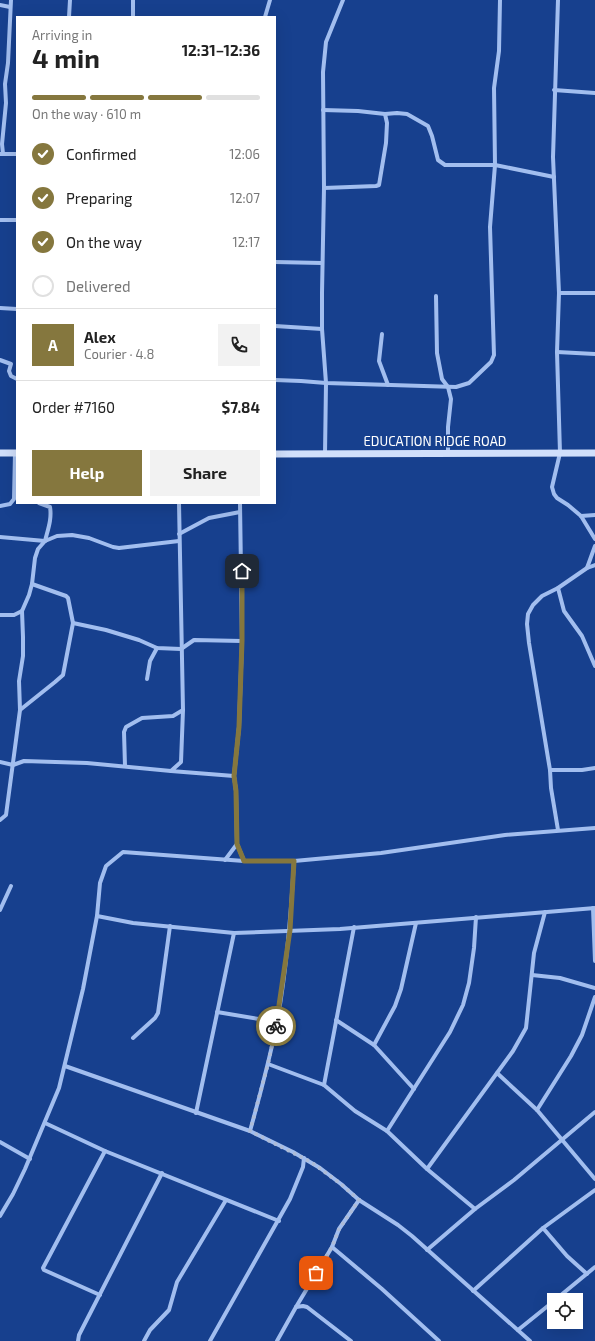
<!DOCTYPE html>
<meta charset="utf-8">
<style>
:root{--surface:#fff;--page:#f2f2f2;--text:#222;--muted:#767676;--line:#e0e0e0;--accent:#85773e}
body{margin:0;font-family:"Exo 2",sans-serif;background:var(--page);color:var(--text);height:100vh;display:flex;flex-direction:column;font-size:15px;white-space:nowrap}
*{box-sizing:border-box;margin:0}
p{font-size:13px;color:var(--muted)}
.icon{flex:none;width:22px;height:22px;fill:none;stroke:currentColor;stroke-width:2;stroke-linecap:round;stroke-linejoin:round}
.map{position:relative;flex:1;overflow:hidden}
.panel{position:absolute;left:16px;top:16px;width:260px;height:488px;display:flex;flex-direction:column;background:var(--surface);border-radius:0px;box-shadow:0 4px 16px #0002}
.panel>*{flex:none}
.controls{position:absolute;left:547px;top:1293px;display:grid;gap:8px}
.controls a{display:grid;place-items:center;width:36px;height:36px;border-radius:0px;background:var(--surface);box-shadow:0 4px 16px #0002;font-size:20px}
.pin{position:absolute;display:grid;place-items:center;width:34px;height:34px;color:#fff;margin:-17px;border-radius:8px;box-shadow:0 2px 6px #0006}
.courier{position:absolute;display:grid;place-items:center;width:40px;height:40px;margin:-20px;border:3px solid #85773e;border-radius:50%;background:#fff;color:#222;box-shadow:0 1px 5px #0007}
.headline em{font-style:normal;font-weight:700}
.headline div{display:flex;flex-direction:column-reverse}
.headline{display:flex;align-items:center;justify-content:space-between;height:68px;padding:0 16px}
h1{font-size:26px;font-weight:700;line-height:30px}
.bar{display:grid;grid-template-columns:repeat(4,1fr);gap:6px 4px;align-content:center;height:48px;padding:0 16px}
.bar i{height:5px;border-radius:3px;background:var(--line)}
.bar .on{background:var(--accent)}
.bar p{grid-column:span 4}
.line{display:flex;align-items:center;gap:10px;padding:0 16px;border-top:1px solid var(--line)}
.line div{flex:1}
.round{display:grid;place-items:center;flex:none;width:42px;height:42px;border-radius:0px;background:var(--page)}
ol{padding:0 16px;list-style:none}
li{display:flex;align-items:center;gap:12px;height:44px}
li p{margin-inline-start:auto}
li .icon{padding:4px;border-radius:50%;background:var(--accent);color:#fff;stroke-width:4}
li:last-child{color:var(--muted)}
li i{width:22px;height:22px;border:2px solid var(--line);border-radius:50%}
.action{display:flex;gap:8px;margin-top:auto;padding:8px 16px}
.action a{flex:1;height:46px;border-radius:0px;background:var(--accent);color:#fff;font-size:16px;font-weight:700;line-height:46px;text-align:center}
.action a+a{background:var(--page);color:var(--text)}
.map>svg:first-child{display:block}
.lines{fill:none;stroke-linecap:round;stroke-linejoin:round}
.minor{stroke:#a2beef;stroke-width:4}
.secondary{stroke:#d0dffb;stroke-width:7}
.done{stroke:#aebcd7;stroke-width:4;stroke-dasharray:0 7.2}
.route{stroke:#85773e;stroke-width:5}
.labels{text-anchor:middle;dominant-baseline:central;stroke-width:3;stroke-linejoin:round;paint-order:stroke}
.street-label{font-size:13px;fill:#fff;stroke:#17408e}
</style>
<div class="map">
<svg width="595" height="1341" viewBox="0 0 595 1341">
<rect width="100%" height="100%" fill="#17408e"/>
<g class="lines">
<g class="minor">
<path d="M133,0V17"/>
<path d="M558,0L553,157L559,293L557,352L560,453L552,487L554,494L557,498L568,505L581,516L595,539"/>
<path d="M0,5L10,7"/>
<path d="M69,17L70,0"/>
<path d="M265,17L270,0"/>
<path d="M554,90L595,93"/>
<path d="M323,110L358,111L385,114L397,113L407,114L428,126L432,136L438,160L445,165H495L554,177"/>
<path d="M0,154H17"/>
<path d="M3,154L2,144L6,103L5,84L8,63L11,0"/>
<path d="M324,188L376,186L379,185L386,143L387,123L385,114"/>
<path d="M0,220H17"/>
<path d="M275,262L322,263"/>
<path d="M559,293H595"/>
<path d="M436,296L437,353L442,379L448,387L451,399L448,427V453"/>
<path d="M0,308L17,309"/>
<path d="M275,326L322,329"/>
<path d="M382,334L379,361L388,385"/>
<path d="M557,352L595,354"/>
<path d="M0,360L11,364L9,371L11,376L17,379"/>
<path d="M275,380L301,381L326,383L456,387L469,383L491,362L494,355L490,227L495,165L494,88L499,51L500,0"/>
<path d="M325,454L326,383L322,329V293L324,188L323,72L326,42L343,0"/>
<path d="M39,503L50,507C52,519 48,529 45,541"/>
<path d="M179,503L183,710L181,762L171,771L234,776"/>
<path d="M240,503L242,641L239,727L234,776L236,791L237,844L244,861"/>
<path d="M0,506L10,504L14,499L15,453"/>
<path d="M581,516L595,515"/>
<path d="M179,534L209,518L240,512"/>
<path d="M0,537L45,541"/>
<path d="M587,568L595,546"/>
<path d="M558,588L564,611L582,636L595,666"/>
<path d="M0,615H14L22,611"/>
<path d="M73,623L106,630L139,640L157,648L181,649L194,640L242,641"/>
<path d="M147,679L150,661L157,648"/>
<path d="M20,710L55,682L63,675L73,623L68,598L66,596L32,584"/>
<path d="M0,762L13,765L24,761L87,763L171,771"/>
<path d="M125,766L124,732L126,727L142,718L173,716L183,710"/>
<path d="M550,770H582L595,768"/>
<path d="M0,820L6,815L20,710L19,681L23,656V637L22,611L29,595L32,584L35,558L38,549L45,541L57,536L72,535L89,538L113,547L119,548L179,541"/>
<path d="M558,830L551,788L550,770L529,643L527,624L528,614L533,605L542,596L558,588L587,568L595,565"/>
<path d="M225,860L237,844"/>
<path d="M593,908L595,961"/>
<path d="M0,910L11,886"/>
<path d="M97,916L133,923L234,933L340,929L595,908"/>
<path d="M532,975L560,978L595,988"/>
<path d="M217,1012L277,1022"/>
<path d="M336,1020L374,1045L414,1089"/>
<path d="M133,1038L155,1018L158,1013L170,926"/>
<path d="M374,1045L395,1006L401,989L416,923"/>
<path d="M268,1064L324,1085L355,1111L387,1131L427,1169L475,1209"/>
<path d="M65,1066L250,1131L293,1152L320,1168L341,1184L359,1200L398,1225L412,1236L530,1341"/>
<path d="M497,1073L537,1110L595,1179"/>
<path d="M324,1085L354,927"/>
<path d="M537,1110L571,1056L582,1035L595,997"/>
<path d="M196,1113L234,933"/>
<path d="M45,1123L105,1151L279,1221"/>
<path d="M250,1131C260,1095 270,1059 277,1022C287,968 291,915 294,861"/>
<path d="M387,1131L450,1032L463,1005L469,983L474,948L476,917"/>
<path d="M0,1142L30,1159"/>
<path d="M427,1169L513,1051L526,1028L534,953L545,912"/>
<path d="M0,1216L13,1194L25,1169L59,1088L83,989L97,916L100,883L106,866L123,852L244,861H294L381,853L505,835L595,828"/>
<path d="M543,1228L567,1256L587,1274"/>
<path d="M332,1247L382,1289L439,1341"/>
<path d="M427,1250L475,1209L514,1180L595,1112"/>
<path d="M473,1291L543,1228L595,1190"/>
<path d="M100,1295L44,1270L43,1268L105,1151"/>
<path d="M555,1300L595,1267"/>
<path d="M296,1307L303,1306L307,1307L351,1341"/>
<path d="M518,1330L554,1301"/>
<path d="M78,1341L79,1335L162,1173"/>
<path d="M144,1341L150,1330L169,1310L177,1282L226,1200"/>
<path d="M210,1341L290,1199L303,1167L304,1158"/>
<path d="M277,1341L296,1307L332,1247L339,1229L359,1200"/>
</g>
<g class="secondary">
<path d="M0,453H17"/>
<path d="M275,454L595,453"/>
</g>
</g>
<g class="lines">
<path class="done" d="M276,1026L268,1064L250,1131L311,1162L341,1184L359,1200L339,1229L332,1247L316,1273"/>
<path class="route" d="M242,571V641L239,727L234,776L236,791L237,844L244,861H294L290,930L276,1026"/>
</g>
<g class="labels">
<g class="street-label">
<text x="435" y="441">EDUCATION RIDGE ROAD</text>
</g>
</g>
</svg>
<div class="controls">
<a><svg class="icon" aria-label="locate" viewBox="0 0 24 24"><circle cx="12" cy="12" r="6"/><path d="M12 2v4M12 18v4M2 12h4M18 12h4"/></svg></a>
</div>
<div class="pin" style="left:316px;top:1273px;background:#ea580c"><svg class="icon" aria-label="bag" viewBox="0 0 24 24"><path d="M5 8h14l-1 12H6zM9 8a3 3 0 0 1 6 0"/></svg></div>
<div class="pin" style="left:242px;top:571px;background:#1f2937"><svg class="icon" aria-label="home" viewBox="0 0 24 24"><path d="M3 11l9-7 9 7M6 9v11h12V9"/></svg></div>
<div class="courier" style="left:276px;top:1026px"><svg class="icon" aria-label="bike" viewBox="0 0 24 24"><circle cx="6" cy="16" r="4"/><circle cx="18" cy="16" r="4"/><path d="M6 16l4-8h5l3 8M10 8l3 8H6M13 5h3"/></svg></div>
<section class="panel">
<div class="headline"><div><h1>4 min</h1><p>Arriving in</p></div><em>12:31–12:36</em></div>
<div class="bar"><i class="on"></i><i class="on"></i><i class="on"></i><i></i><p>On the way · 610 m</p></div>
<ol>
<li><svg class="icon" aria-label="check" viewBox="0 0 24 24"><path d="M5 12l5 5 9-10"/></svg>Confirmed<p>12:06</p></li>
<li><svg class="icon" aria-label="check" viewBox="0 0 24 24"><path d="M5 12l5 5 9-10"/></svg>Preparing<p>12:07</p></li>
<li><svg class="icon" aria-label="check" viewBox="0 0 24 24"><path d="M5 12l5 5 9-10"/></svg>On the way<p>12:17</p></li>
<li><i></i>Delivered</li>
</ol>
<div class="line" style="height:72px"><b class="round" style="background:var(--accent);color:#fff">A</b><div><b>Alex</b><p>Courier · 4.8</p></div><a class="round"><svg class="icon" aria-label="phone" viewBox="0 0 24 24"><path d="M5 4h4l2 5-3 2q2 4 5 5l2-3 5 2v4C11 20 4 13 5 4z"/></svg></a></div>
<div class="line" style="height:52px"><div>Order #7160</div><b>$7.84</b></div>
<div class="action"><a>Help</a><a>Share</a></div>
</section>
</div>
